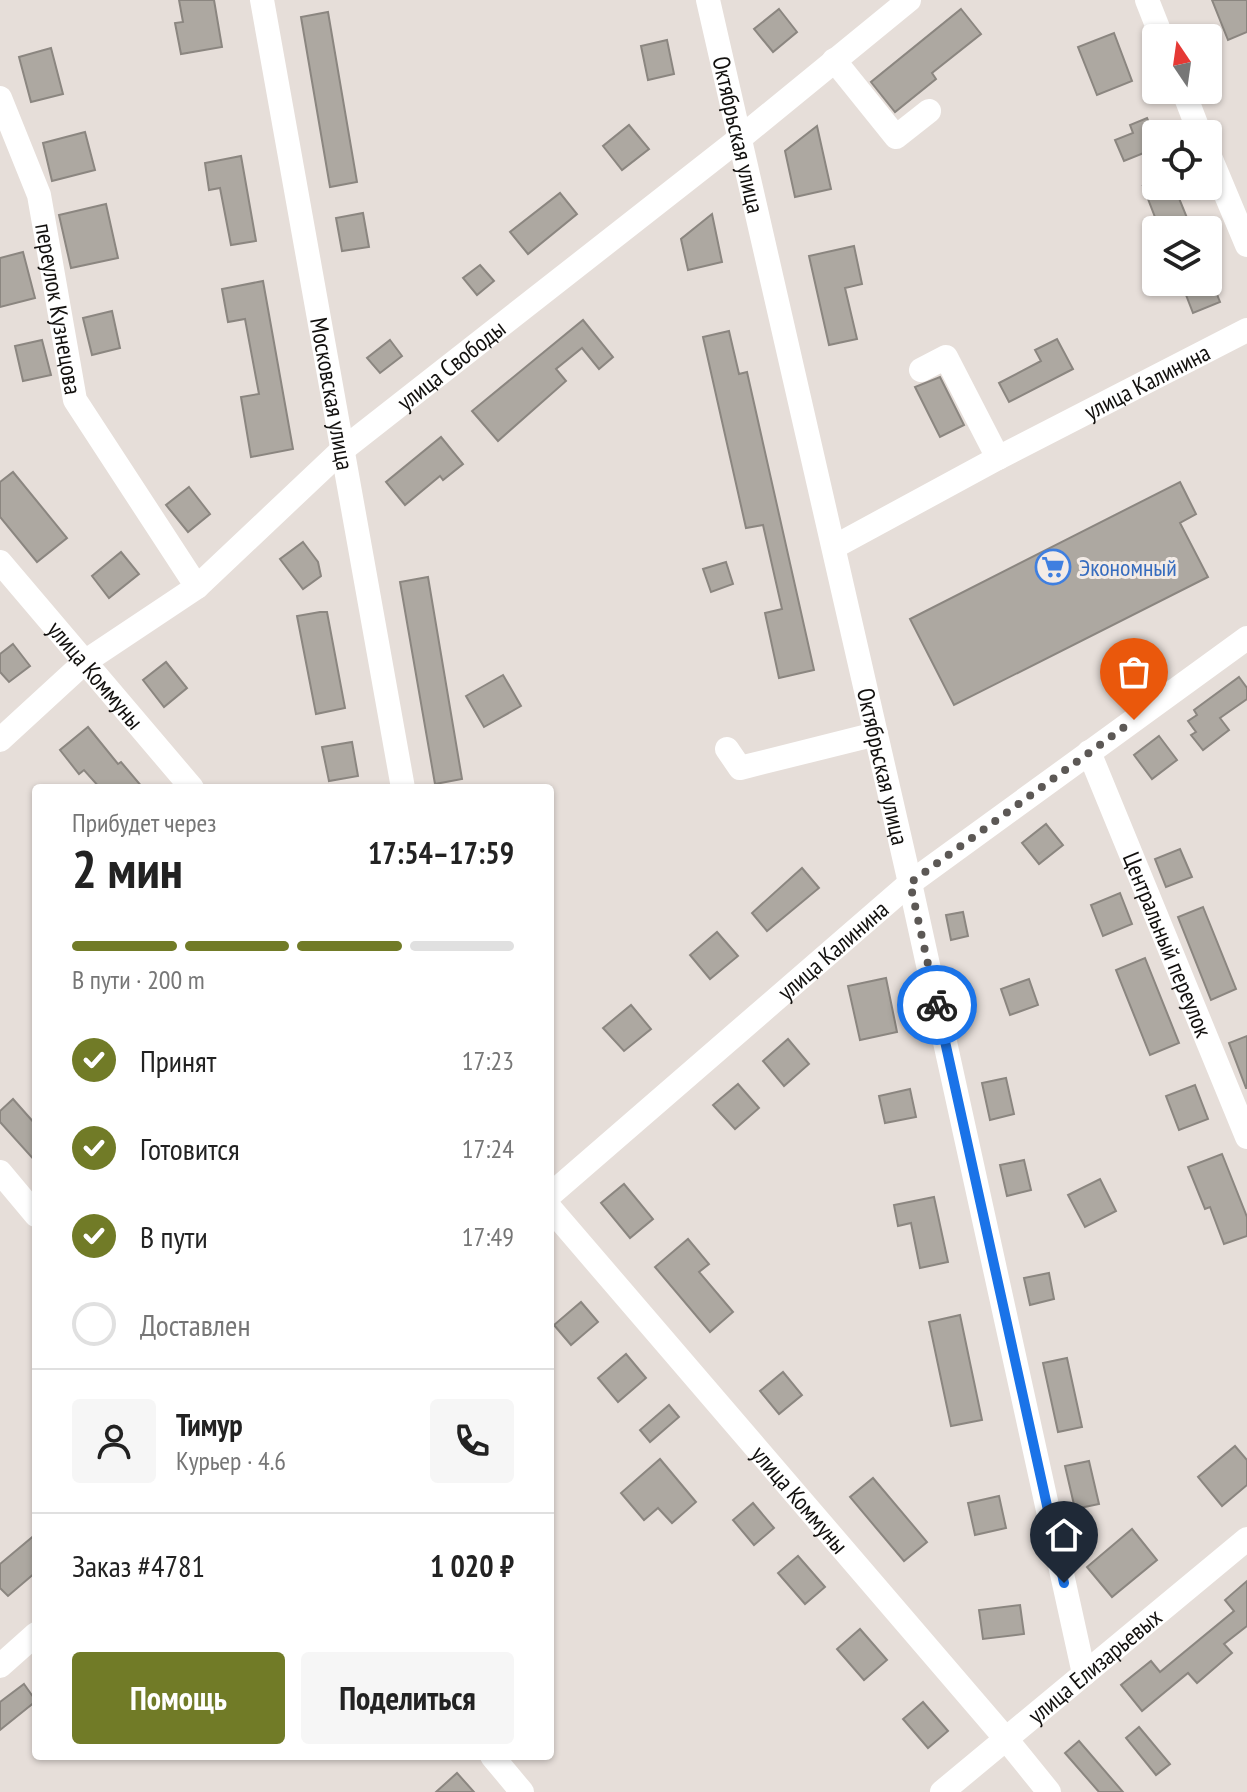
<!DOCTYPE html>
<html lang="ru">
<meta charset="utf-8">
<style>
:root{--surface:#fff;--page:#f6f6f6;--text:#222;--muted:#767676;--line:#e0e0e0;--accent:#717b27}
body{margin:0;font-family:"PT Sans Narrow",sans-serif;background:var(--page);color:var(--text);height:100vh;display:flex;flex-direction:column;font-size:30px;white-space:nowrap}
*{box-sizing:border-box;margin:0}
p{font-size:26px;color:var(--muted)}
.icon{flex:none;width:44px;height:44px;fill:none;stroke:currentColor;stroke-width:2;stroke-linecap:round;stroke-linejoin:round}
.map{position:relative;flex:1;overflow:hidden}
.details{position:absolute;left:32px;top:784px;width:522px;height:976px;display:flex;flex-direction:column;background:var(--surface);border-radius:8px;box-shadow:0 2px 6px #0004}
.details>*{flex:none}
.needle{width:52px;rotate:347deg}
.controls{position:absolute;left:1142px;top:24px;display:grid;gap:16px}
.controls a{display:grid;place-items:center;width:80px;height:80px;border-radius:8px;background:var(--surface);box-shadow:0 2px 6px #0004;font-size:40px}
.pin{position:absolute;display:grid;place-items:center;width:68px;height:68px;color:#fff;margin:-82px -34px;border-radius:50% 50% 50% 0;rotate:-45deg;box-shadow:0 0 8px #0007}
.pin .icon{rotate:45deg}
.courier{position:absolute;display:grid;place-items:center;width:80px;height:80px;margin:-40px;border:6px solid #1a73e8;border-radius:50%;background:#fff;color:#222;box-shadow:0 2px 10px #0007}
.head em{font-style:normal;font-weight:700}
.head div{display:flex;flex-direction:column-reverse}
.head{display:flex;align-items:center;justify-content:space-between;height:136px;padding:0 40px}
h1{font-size:52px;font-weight:700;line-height:60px}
.bar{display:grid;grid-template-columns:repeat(4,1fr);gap:12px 8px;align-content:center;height:96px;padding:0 40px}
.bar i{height:10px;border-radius:6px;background:var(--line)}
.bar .active{background:var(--accent)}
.bar p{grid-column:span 4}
.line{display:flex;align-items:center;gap:20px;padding:0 40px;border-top:2px solid var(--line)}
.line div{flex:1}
.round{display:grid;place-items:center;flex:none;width:84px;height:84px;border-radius:8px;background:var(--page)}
ol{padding:0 40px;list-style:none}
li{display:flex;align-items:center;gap:24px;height:88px}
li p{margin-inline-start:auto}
li .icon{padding:8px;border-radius:50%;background:var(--accent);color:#fff;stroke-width:4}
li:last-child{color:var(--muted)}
li i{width:44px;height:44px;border:4px solid var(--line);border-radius:50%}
.primary-button{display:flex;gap:16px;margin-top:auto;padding:16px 40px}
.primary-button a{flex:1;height:92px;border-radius:8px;background:var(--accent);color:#fff;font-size:32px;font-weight:700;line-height:92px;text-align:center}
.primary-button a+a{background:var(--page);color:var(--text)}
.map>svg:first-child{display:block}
.building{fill:#ada8a1;stroke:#8b8680;stroke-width:2}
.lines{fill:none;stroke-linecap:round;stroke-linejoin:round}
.minor{stroke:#fff;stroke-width:24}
.done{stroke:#5c5855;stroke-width:8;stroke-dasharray:0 14.4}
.route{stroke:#1a73e8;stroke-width:10}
.labels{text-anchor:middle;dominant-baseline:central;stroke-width:6;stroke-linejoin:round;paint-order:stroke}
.street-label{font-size:24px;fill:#12100e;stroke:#f3ebe6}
.shop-label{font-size:24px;fill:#366cbe;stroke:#f3ebe6;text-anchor:start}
</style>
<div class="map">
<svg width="1247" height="1792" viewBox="0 0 1247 1792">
<rect width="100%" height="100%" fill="#e6ded9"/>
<g class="building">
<path d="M179,0H214L222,47L181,54L175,23L183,22Z"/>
<path d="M1212,0H1247V32L1228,40Z"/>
<path d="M779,9L797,32L773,52L754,29Z"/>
<path d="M961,9L981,34L932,73L936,79L895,112L871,82Z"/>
<path d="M328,12L357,182L330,187L301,17Z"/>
<path d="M1114,33L1132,81L1097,95L1078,47Z"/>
<path d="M667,40L674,74L648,80L641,46Z"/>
<path d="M51,48L63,94L31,102L19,57Z"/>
<path d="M1147,118L1156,140V148L1124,161L1115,140L1133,133L1130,125Z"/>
<path d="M629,125L649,149L622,170L603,146Z"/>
<path d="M817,126L831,189L795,197L785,151Z"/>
<path d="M85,132L95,170L52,181L43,143Z"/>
<path d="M241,156L256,241L231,245L220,188L209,190L205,163Z"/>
<path d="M1143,186H1174L1192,230H1160Z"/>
<path d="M560,193L577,214L528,254L510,232Z"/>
<path d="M106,204L118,258L71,268L59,215Z"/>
<path d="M363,213L369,247L342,251L336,218Z"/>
<path d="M712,214L722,262L688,270L681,239Z"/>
<path d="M854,246L862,284L845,288L857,339L829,345L809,256Z"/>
<path d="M23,252L35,298L0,307V258Z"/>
<path d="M480,265L494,281L477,295L463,278Z"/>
<path d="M263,281L293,449L251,457L241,397L259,394L245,319L228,322L222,289Z"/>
<path d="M1181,282H1212L1220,302L1193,313Z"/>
<path d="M112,311L120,348L92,355L83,318Z"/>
<path d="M583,320L613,357L599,369L582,348L556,369L566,381L498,441L472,411Z"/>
<path d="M729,331L739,374L747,372L814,670L779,678L765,613L782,609L763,525L746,528L703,337Z"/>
<path d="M1057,339L1073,369L1009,402L999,383L1041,361L1035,350Z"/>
<path d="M42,340L51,375L23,381L15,346Z"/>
<path d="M390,340L402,356L380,373L367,358Z"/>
<path d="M940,377L964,425L940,437L915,387Z"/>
<path d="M441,437L463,464L443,480L440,476L405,505L386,482Z"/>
<path d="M13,472L67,538L37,562L0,517V482Z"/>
<path d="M1180,482L1196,514L1180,523L1208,577L954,705L910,619Z"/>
<path d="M189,487L210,514L188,532L166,505Z"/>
<path d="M303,542L318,562L321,576L303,589L280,559Z"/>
<path d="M121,552L139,574L109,598L92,576Z"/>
<path d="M726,562L733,584L711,592L703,569Z"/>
<path d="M428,577L462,779L435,784L400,582Z"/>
<path d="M320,612H327L345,708L316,714L297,616Z"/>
<path d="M13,644L30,666L9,682L0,672V654Z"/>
<path d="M166,662L187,688L164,707L143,680Z"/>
<path d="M503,675L521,706L484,727L466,696Z"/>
<path d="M1239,677L1247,688V699L1220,718L1229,730L1203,750L1191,735L1196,732L1188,721L1197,715L1194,710Z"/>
<path d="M88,727L118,764L121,762L143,788H100L84,770L79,774L60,750Z"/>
<path d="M1159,736L1177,760L1152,779L1134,755Z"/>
<path d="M352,742L358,776L329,781L322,747Z"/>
<path d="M1046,824L1063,845L1039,864L1022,843Z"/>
<path d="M1180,849L1192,877L1166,887L1155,859Z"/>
<path d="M802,868L819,888L767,931L752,913Z"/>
<path d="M1120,893L1132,924L1103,936L1091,905Z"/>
<path d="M1203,907L1236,989L1211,1000L1178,917Z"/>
<path d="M963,912L968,936L951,940L946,915Z"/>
<path d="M717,932L738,956L710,979L690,955Z"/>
<path d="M1145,958L1179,1043L1150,1055L1116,970Z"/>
<path d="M886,978L897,1032L860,1040L848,986Z"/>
<path d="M1029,979L1038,1005L1010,1015L1001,989Z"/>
<path d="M631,1005L651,1029L624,1051L603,1028Z"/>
<path d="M1247,1036V1088H1246L1229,1043Z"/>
<path d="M788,1039L809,1064L784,1086L763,1061Z"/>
<path d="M1006,1078L1014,1114L990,1120L982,1083Z"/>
<path d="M738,1084L759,1108L735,1129L713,1105Z"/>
<path d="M1195,1085L1208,1119L1179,1130L1166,1096Z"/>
<path d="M910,1089L916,1117L885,1123L879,1096Z"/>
<path d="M13,1099L36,1125V1162L0,1122V1111Z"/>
<path d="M1222,1154L1247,1217V1236L1224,1244L1210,1207L1205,1209L1188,1167Z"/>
<path d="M1024,1160L1031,1190L1007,1196L1000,1165Z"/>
<path d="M1100,1179L1116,1211L1085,1227L1068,1195Z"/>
<path d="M624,1184L653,1219L630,1238L601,1203Z"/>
<path d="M934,1197L948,1262L920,1268L911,1223L898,1226L894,1205Z"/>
<path d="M688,1239L709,1264L699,1272L733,1312L710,1332L655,1267Z"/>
<path d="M1049,1273L1054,1299L1030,1305L1024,1278Z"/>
<path d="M581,1302L598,1322L571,1345L554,1325Z"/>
<path d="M960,1315L982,1420L951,1426L929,1322Z"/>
<path d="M626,1354L646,1378L618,1402L598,1378Z"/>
<path d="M1067,1358L1082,1427L1058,1432L1043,1363Z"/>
<path d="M783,1372L802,1395L779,1414L760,1391Z"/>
<path d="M669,1405L679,1417L650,1442L640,1430Z"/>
<path d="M1235,1446L1247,1460V1485L1222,1506L1198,1477Z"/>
<path d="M660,1459L696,1502L672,1523L658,1508L644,1520L621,1493Z"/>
<path d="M1089,1461L1099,1504L1075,1509L1065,1466Z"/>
<path d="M873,1478L927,1542L904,1561L850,1497Z"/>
<path d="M999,1496L1006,1528L975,1535L968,1503Z"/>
<path d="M753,1503L774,1528L754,1545L733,1520Z"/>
<path d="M1132,1529L1157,1560L1112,1597L1087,1567Z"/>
<path d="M36,1534V1572L8,1596L0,1588V1564Z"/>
<path d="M798,1556L825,1587L805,1604L778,1573Z"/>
<path d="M1247,1581V1626L1224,1644L1232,1653L1197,1683L1188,1673L1142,1711L1121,1685L1151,1661L1160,1672L1234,1611L1225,1600Z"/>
<path d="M1020,1605L1024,1634L983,1639L979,1610Z"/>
<path d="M860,1629L887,1660L864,1680L837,1649Z"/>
<path d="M24,1684L36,1701L0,1730V1702Z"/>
<path d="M923,1702L948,1731L928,1748L903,1719Z"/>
<path d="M1139,1727L1170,1764L1156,1775L1126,1738Z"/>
<path d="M1079,1741L1123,1792H1099L1065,1753Z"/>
<path d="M457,1773L474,1792H436Z"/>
</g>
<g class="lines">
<g class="minor">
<path id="s1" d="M262,0L403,788"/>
<path id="s2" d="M708,0L910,883L1084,1674"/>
<path d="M1147,0L1162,38"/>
<path d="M834,60L896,137L929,111"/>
<path d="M1183,90L1200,134"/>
<path id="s3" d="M0,98L39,195L75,400L197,587"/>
<path d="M1208,152L1247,245"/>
<path d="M921,370L946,357L998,458"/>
<path id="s4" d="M834,547L998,458L1247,330"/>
<path id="s5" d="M0,562L192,788"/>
<path id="s6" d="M0,740L86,661L197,587L341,451L739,139L909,0"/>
<path d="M727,749L740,768L876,734"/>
<path id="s7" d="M1089,752L1247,1137"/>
<path d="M0,1172L36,1215"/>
<path id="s8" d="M550,1195L910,883L1247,638"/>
<path id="s9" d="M550,1208L1006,1739L1049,1792"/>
<path d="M0,1666L36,1634"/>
<path d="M492,1756L522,1792"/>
<path id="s10" d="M942,1792L1247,1539"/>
</g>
</g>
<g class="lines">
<path class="done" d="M937,1005L910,883L1134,720"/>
<path class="route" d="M937,1005L1064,1583"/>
</g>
<defs>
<g id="supermarket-ring" transform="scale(1.8)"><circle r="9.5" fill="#f3ebe6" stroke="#3f7fe0" stroke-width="1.5"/><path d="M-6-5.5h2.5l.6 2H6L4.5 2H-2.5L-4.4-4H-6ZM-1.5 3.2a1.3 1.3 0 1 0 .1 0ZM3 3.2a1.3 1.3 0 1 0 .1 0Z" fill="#3f7fe0"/></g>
</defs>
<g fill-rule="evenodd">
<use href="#supermarket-ring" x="1053" y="567"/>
</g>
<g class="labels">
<g class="street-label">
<text stroke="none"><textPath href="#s2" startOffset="138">Октябрьская улица</textPath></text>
<text stroke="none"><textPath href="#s3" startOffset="220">переулок Кузнецова</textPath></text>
<text stroke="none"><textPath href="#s6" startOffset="588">улица Свободы</textPath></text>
<text stroke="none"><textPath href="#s4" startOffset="354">улица Калинина</textPath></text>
<text stroke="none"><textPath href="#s1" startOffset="400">Московская улица</textPath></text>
<text stroke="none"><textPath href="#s5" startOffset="148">улица Коммуны</textPath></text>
<text stroke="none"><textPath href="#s2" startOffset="786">Октябрьская улица</textPath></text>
<text stroke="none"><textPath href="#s7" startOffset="208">Центральный переулок</textPath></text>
<text stroke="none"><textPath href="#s8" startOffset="374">улица Калинина</textPath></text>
<text stroke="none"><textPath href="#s9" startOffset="384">улица Коммуны</textPath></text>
<text stroke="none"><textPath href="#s10" startOffset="198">улица Елизарьевых</textPath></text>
</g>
<g class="shop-label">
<text x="1079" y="567">Экономный</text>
</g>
</g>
</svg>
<div class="controls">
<a><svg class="needle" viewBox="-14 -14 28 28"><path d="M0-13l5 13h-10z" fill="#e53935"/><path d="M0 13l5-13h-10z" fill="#767676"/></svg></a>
<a><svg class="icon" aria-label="locate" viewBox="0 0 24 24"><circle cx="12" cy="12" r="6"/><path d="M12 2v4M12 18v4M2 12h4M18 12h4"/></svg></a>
<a><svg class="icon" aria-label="layers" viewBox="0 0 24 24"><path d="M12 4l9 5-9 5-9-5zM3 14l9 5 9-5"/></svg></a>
</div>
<div class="pin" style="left:1134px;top:720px;background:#ea580c"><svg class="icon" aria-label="bag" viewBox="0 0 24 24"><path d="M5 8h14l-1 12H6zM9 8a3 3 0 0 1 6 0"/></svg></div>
<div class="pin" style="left:1064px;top:1583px;background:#1f2937"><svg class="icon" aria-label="home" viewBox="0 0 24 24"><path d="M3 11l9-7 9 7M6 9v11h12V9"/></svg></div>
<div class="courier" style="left:937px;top:1005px"><svg class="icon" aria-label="bike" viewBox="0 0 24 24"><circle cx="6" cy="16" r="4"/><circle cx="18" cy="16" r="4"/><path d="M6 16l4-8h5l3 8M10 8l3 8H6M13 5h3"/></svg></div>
<section class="details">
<div class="head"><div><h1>2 мин</h1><p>Прибудет через</p></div><em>17:54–17:59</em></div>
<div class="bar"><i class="active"></i><i class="active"></i><i class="active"></i><i></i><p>В пути · 200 m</p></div>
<ol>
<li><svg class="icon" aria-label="check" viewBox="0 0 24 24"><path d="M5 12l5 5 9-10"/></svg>Принят<p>17:23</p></li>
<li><svg class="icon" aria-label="check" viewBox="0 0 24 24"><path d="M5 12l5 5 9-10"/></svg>Готовится<p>17:24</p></li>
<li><svg class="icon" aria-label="check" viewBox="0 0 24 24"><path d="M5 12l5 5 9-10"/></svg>В пути<p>17:49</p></li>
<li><i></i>Доставлен</li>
</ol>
<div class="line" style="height:144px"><a class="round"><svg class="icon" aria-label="person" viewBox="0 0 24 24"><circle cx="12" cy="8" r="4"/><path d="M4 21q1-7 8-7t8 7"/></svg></a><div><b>Тимур</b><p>Курьер · 4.6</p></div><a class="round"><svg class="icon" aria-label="phone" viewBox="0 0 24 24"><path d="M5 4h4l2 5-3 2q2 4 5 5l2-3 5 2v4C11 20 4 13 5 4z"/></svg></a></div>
<div class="line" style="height:104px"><div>Заказ #4781</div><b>1 020 ₽</b></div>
<div class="primary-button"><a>Помощь</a><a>Поделиться</a></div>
</section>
</div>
